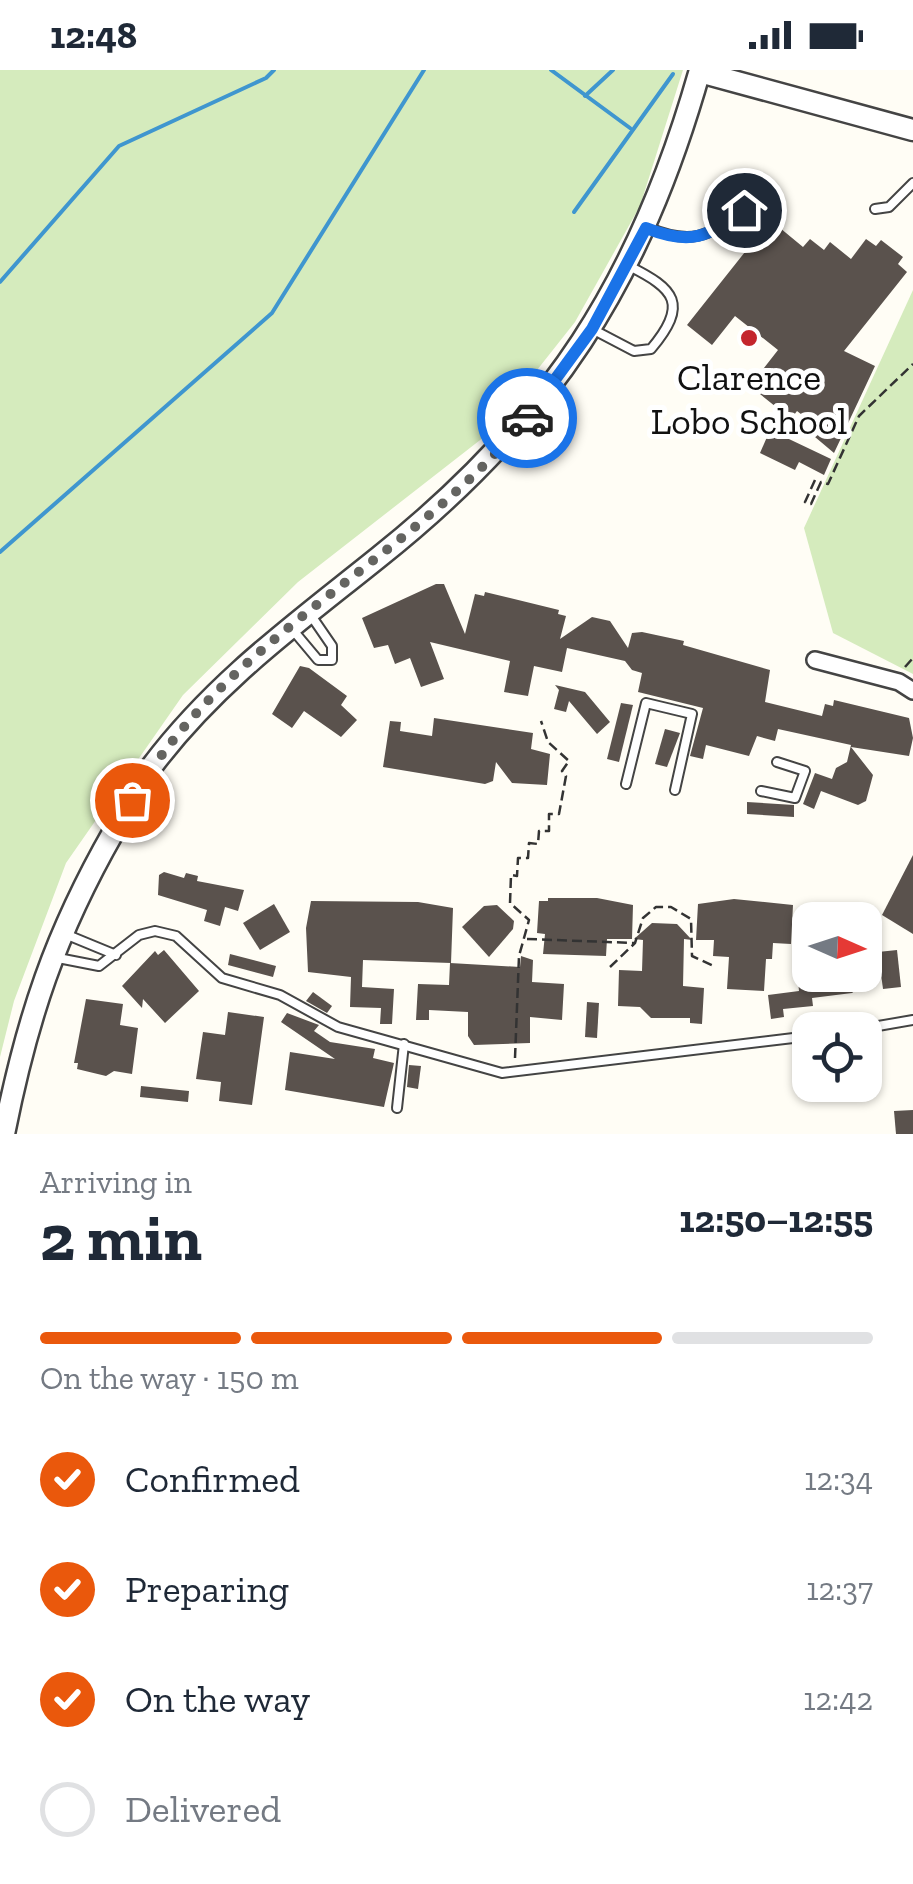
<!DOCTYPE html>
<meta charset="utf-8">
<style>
:root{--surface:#fff;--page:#f6f6f7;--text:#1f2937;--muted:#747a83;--line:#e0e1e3;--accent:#ea580c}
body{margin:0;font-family:"Zilla Slab",serif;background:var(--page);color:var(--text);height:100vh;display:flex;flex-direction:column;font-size:38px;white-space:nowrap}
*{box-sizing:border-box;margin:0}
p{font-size:32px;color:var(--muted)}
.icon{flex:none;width:55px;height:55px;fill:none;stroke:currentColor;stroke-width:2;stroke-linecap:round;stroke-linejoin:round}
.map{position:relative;height:1064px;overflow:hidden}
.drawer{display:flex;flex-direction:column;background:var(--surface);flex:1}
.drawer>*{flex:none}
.needle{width:65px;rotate:93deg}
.buttons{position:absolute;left:792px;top:832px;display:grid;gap:20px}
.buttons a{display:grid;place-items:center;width:90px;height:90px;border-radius:20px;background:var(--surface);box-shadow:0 2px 8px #0004;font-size:50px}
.pin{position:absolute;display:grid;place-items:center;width:85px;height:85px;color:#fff;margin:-42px;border:5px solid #fff;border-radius:50%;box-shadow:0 2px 10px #0007}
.courier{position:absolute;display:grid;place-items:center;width:100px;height:100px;margin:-50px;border:8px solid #1a73e8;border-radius:50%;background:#fff;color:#222;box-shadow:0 2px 12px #0007}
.head em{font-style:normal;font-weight:800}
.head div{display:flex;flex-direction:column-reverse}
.head{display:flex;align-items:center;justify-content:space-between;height:170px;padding:0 40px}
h1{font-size:65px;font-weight:800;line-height:75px}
.bar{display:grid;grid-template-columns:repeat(4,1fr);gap:15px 10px;align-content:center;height:120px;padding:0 40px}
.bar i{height:12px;border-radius:8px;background:var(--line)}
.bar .on{background:var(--accent)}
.bar p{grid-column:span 4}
ol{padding:0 40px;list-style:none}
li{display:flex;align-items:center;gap:30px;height:110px}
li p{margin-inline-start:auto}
li .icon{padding:10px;border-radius:50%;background:var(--accent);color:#fff;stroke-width:4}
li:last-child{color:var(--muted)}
li i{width:55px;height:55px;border:5px solid var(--line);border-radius:50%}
.status{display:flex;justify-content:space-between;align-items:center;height:70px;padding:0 50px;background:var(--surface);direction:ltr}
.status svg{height:28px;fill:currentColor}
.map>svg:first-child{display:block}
.green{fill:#d5ebbd}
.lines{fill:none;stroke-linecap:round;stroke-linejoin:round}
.stream{stroke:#3f96cf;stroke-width:4}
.building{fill:#5a524d}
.service-casing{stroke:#444;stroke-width:12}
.minor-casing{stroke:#444;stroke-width:20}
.tertiary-casing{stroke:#444;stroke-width:25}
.path{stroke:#333;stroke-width:2.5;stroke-dasharray:10 5;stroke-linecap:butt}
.service{stroke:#fff;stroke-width:8}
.minor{stroke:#fff;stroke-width:15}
.tertiary{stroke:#fff;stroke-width:20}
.done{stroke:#646461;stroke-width:10;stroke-dasharray:0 18}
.route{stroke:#1a73e8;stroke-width:12}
.poi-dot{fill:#c4262e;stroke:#fff;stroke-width:4}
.labels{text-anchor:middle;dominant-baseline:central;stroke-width:10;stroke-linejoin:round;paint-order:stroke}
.poi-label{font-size:38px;fill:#111;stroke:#fff}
</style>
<div class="status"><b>12:48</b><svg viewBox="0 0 49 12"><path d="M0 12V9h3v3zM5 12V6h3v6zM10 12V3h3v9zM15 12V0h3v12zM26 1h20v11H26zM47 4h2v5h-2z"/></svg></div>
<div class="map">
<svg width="913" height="1064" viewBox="0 0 913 1064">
<rect width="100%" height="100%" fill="#fffdf5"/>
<g class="green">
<path d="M0,0H683L640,136L575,252L484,367L298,512L183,625L66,793L14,931L0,987Z"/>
<path d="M913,220V604L833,563L804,458Z"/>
</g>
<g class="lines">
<g class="stream">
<path d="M551,0L630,58"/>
<path d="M585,26L613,0"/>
<path d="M574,142L673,4"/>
<path d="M0,212L119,76L266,8L274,0"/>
<path d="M0,482L272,243L424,0"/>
</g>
</g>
<g class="building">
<path d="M764,158L774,165L780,158L803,177L810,169L824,180L830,172L851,189L866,169L876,176L881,170L903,187L898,194L907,202L844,281L875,296L834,383L815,367L819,358L797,341L791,349L750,316L778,280L735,246L712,275L687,255Z"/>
<path d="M770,360L831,389L824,405L799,392L795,400L760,383Z"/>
<path d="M436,514H444L465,564L475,524L484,526L485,522L559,540L558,544L566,546L560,569L592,547L610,551L628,578L632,563L642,562L684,571L683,575L770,600L765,632L822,646L825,634L833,636L834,630L909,648L913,668L909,686L851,677L873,705L866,731L858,735L821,721L814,739L803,734L815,703L832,709L836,698L847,692L851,675L778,659L775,671L757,666L749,686L706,675L703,689L690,686L703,638L638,622L642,603L632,600L625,591L567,578L562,602L534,596L528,626L504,622L510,591L430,572L444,609L421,617L410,588L395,594L388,575L374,578L362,548Z"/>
<path d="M300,596L309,598L347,626L341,635L357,650L341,667L304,641L292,658L272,644Z"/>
<path d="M555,615L585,622L610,652L597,664L569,631L566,642L554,639L559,620Z"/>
<path d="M621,633L633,635L619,692L607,689Z"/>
<path d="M434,648L533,663L531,679L550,684L547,715L512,713L496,692L493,711L485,714L383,697L390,651L401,652L400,661L432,666Z"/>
<path d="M665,659L680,663L667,697L655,694Z"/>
<path d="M747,732L794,735V747L747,744Z"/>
<path d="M913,785V864L882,845Z"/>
<path d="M164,802L184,808L186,803L198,806L197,811L244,820L238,841L225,837L220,856L204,851L207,840L158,825L159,805Z"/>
<path d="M548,828H597L633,835L632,869H607L606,886L543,884L545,864L537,863L539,831H548Z"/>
<path d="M734,829L793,835L791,874L773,873L772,889H766L764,921L727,919L729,887L713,886L714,870H696L698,834Z"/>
<path d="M311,831L418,832L453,838L451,893L363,890L362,917L394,919L392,954H380L381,938L350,937L351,907L308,902L306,858Z"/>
<path d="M841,833L849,850H802L817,835Z"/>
<path d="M274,834L290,862L260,880L243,853Z"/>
<path d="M497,835L514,851L513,859L489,887L462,857L484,836Z"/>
<path d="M652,853L677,854L692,870L684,869L683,916L704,918L702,954L690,953V948H651L640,937L618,936L619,900L642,901L643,870L634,869Z"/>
<path d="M164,880L199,921L165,953L143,929L142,938L122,916L155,881L158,885Z"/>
<path d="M897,880L901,917L883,919L878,882Z"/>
<path d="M230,884L276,896L273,907L228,895Z"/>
<path d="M521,886L533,890L532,912L564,914L562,950L530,947V973L474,975L468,966V942L429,940V950H416L418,914L449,915L450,893L520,897Z"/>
<path d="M808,890L810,905H856L858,918L852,923L812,928L813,936L783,939L784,947L771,949L768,925L799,921L796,891Z"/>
<path d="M313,922L332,936L327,943L306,931Z"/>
<path d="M86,929L123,934L120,955L138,958L132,1004L114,1001L106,1006L77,999L78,993H74Z"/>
<path d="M587,932L599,933L597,968L585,967Z"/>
<path d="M228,942L264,947L252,1035L219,1031L221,1012L196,1009L203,962L225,965Z"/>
<path d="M287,943L319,955L314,961L330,972L375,979L373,988L394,993L384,1037L285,1020L290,982L335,989L281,952Z"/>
<path d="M409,995L421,996L418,1019L407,1017Z"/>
<path d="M141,1016L189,1021L188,1032L140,1027Z"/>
<path d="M913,1040V1064H896L894,1041Z"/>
</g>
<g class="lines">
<g class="service-casing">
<g id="service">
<path d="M875,139L889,137L913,113"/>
<path d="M647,157C691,176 707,167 744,140"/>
<path d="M592,259L634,281L651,279C689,234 675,219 629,196"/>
<path d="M292,559L318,590H332V576L310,544"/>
<path d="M626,714L646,633L692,644L675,720"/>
<path d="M761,721L795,728L805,701L777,692"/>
<path d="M65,864L116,885"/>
<path d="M53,887L99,896L139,865L155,861L176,866L222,908L280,925L338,957L502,1003L810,966"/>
<path d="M855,960L913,950"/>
<path d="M397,1038L404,974"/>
</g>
</g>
<g class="minor-casing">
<path id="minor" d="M815,590L899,612L913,621"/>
</g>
<g class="tertiary-casing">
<g id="tertiary">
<path d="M700,2L913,60"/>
<path d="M4,1064C27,948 55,864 114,761C127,740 137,716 152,696C216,611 297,553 379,487C551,350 640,212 700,0"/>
</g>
</g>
<g class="path">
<path d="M815,410L805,432L811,434L821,412L828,414L859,346L913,294"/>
<path d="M905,597L913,588"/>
<path d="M527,869L634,873"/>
<path d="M610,897L635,873L643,848L656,837H671L691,849L692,886L716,897"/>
<path d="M515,988L519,886L529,850L510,833L511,805L517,806L518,788H528L529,773L538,774L539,761H549V744H559L566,706L562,701L569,691L548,672L541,651"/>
</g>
<use href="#service" class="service"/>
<use href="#minor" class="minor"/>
<use href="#tertiary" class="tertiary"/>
</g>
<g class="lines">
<path class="done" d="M132,730C226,567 410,491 527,348"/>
<path class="route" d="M527,348L592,259L646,158C691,176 707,167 744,140"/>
</g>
<circle class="poi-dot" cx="749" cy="268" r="10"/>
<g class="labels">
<g class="poi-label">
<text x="749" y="307">Clarence<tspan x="749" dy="44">Lobo School</tspan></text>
</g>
</g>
</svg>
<div class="buttons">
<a><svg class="needle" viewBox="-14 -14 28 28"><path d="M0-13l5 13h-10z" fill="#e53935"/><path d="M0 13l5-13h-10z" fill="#747a83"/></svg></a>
<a><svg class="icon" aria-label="locate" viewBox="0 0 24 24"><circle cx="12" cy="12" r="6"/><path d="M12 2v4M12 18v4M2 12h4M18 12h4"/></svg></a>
</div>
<div class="pin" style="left:132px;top:730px;background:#ea580c"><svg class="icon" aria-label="bag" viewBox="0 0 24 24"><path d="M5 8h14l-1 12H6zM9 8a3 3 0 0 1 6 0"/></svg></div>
<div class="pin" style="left:744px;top:140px;background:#1f2937"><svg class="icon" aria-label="home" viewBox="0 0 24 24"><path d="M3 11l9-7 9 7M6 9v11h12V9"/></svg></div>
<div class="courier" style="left:527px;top:348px"><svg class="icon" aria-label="car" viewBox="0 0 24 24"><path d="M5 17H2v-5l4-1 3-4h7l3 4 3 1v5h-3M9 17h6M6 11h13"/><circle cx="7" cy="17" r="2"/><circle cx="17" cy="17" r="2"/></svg></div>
</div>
<section class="drawer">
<div class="head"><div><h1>2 min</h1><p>Arriving in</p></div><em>12:50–12:55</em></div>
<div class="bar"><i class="on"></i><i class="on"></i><i class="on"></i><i></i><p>On the way · 150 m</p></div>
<ol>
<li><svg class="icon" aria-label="check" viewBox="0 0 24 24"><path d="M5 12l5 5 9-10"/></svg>Confirmed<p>12:34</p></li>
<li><svg class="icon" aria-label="check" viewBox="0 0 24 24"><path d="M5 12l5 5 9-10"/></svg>Preparing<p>12:37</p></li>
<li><svg class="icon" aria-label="check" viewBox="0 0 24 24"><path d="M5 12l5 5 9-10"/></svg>On the way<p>12:42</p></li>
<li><i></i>Delivered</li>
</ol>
</section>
